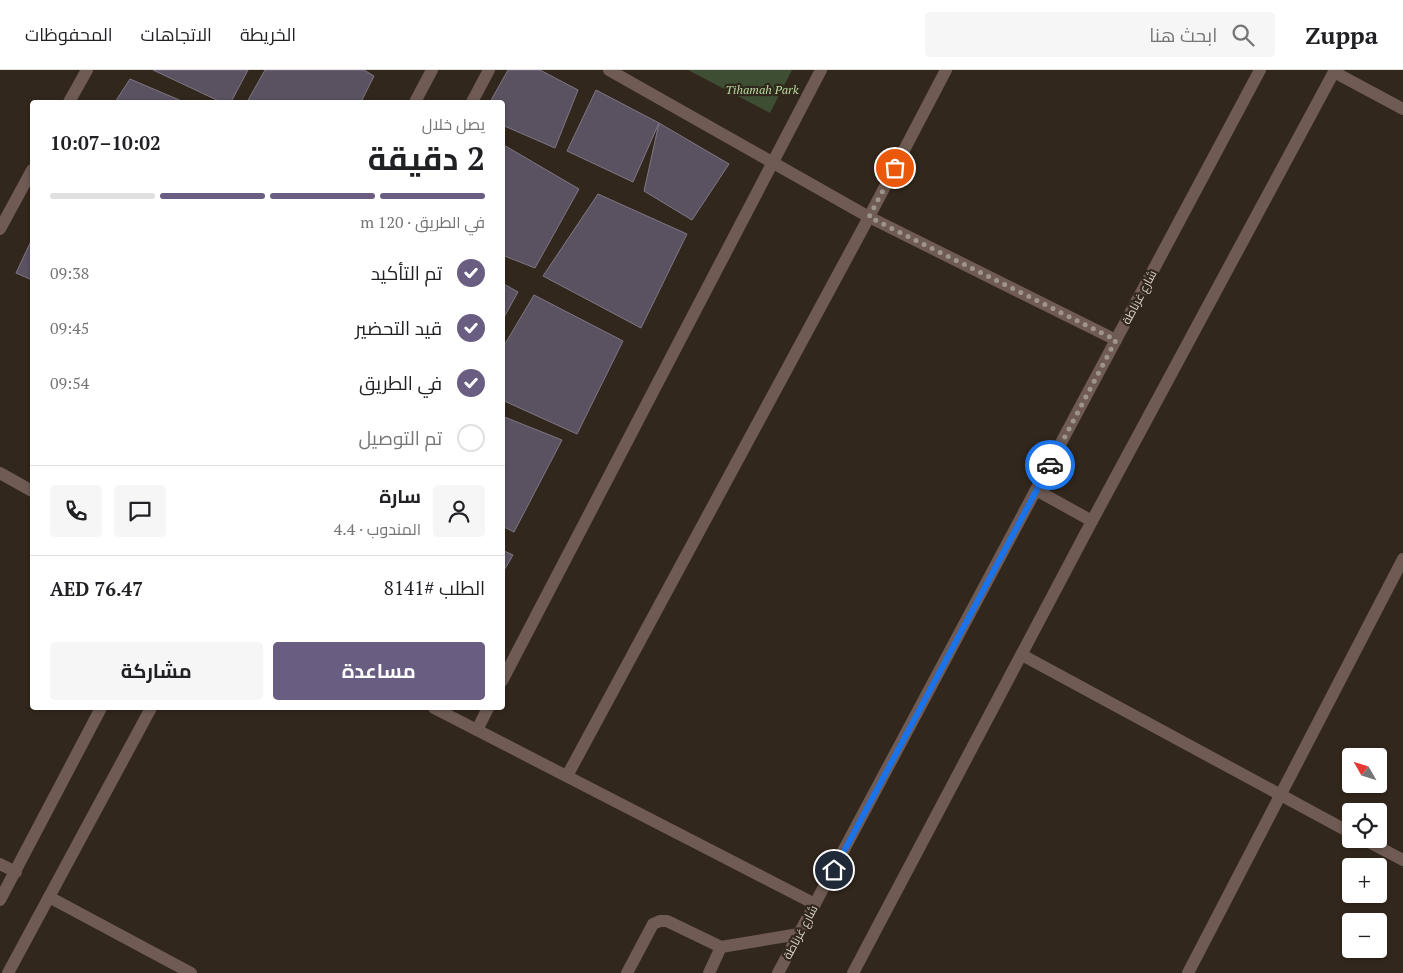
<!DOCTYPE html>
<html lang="ar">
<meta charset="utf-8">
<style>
:root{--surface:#fff;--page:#f6f6f6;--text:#202124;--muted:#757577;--line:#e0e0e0;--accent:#695d81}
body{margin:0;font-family:"PT Serif",Cairo,serif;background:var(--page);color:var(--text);direction:rtl;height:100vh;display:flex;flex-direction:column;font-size:19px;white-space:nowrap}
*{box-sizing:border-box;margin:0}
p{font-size:16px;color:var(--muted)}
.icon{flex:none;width:28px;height:28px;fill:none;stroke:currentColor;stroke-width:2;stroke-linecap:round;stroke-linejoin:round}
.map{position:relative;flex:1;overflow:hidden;direction:ltr}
.drawer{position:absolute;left:30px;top:30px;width:475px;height:610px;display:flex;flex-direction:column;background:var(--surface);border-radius:5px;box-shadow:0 1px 4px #0004;direction:rtl}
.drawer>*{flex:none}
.needle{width:32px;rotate:309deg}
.controls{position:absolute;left:1342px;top:678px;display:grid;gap:10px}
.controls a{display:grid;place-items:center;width:45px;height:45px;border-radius:5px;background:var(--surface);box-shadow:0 1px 4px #0004;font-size:25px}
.pin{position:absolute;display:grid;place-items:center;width:42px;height:42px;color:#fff;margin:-21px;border:2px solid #fff;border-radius:50%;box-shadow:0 1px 5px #0007}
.courier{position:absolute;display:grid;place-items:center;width:50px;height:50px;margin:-25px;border:4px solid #1a73e8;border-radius:50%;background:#fff;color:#222;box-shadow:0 1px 6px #0007}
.headline em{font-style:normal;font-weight:700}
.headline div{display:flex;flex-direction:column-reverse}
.headline{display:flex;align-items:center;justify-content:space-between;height:85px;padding:0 20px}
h1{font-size:32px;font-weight:700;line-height:38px}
.bar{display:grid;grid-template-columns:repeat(4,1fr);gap:8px 5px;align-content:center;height:60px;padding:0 20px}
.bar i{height:6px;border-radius:4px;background:var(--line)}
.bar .active{background:var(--accent)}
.bar p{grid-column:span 4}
.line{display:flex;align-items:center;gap:12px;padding:0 20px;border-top:1px solid var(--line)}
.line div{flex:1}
.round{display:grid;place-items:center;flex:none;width:52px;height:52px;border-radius:5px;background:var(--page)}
ol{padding:0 20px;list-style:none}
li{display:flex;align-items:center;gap:15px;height:55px}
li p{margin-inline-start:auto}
li .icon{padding:5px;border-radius:50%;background:var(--accent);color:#fff;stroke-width:4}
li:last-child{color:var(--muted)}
li i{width:28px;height:28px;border:2px solid var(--line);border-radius:50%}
.cta{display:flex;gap:10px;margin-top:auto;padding:10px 20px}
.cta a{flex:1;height:58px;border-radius:5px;background:var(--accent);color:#fff;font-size:20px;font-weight:700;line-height:58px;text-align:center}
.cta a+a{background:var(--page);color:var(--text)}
header{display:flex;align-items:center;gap:30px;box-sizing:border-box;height:70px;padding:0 25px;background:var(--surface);border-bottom:1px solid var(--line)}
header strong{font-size:24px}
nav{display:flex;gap:28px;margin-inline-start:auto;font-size:18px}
.search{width:350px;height:45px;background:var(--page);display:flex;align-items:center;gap:12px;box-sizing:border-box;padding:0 18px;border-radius:5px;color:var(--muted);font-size:19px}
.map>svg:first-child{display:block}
.green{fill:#3d4e33}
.building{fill:#5a5261;stroke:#7f7786}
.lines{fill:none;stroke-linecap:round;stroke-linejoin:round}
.minor{stroke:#6f5b54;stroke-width:12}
.done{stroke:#9d958c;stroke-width:5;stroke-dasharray:0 9}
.route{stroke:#1a73e8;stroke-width:6}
.labels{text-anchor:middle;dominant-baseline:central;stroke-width:4.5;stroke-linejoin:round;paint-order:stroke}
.park-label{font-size:12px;font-style:italic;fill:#b7dea0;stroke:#32271c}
.street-label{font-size:12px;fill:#d7d0c9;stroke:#32271c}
</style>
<header>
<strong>Zuppa</strong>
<div class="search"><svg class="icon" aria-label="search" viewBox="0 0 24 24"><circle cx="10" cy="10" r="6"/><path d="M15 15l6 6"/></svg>ابحث هنا</div>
<nav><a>الخريطة</a><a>الاتجاهات</a><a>المحفوظات</a></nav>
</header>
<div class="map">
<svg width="1403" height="903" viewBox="0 0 1403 903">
<rect width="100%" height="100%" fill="#32271c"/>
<path class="green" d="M688,0H792L770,43Z"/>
<g class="building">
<path d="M153,0H248L231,32H221Z"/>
<path d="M265,0H364L374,6L361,32H247Z"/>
<path d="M508,0H540L578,20L555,78L502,55V32H490Z"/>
<path d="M130,9L184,32H115Z"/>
<path d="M596,20L659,53L633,112L567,81Z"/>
<path d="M659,53L729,94L692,150L644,121Z"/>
<path d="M502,74L579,119L535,198L502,185Z"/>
<path d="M598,124L687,164L641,258L543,206Z"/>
<path d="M32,169V210L16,203Z"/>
<path d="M502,213L518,222L502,251Z"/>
<path d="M534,225L623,271L577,364L502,330V279Z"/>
<path d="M502,346L562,370L514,462L502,456Z"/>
<path d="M502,480L513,485L502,504Z"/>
</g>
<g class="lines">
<g class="minor">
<path d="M609,0L869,147L1116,270"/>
<path d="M1334,2L1403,39"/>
<path d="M69,32L87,0"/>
<path d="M415,32L432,0"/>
<path d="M472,32L489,0"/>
<path d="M0,159L32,100"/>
<path d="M0,403L32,421"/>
<path d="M1036,420L1092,451"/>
<path d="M1022,585L1351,763"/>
<path d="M502,611L821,0"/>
<path d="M434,638L815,834"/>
<path d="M477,660L488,638"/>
<path d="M567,706L869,147L946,0"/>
<path d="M1363,769L1403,790"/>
<path d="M0,794L16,802"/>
<path d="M49,827L191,903"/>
<path d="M0,830L101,638"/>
<path d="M8,903L151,638"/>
<path d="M627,903L653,854L660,851H667L721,877"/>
<path d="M709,903L721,877L799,864"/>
<path d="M778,903L1260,0"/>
<path d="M853,903L1092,451L1335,0"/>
<path d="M1188,903L1403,489"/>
</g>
</g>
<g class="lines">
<path class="done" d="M895,98L869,147L1116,270L1050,395"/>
<path class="route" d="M834,800L1050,395"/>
</g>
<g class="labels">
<g class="park-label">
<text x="762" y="19">Tihamah Park</text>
</g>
<g class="street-label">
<text transform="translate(1139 227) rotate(-62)">شارع غرناطة</text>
<text transform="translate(800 862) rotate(-62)">شارع غرناطة</text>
</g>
</g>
</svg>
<div class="controls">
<a><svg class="needle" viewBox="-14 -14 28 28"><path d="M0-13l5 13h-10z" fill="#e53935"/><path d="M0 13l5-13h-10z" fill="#757577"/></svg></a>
<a><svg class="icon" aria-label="locate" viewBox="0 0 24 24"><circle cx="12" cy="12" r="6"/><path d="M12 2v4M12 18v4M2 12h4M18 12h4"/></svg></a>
<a>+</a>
<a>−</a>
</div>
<div class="pin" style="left:895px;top:98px;background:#ea580c"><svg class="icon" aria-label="bag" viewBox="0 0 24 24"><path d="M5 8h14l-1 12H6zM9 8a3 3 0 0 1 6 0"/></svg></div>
<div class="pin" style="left:834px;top:800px;background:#1f2937"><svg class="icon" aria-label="home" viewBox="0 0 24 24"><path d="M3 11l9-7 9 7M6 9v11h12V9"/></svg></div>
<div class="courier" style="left:1050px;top:395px"><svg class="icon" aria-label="car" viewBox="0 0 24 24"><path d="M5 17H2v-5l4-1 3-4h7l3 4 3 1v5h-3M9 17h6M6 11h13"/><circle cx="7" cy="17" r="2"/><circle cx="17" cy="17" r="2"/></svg></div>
<section class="drawer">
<div class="headline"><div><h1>2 دقيقة</h1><p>يصل خلال</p></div><em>10:02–10:07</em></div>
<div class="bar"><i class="active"></i><i class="active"></i><i class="active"></i><i></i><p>في الطريق · 120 m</p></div>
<ol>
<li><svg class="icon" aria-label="check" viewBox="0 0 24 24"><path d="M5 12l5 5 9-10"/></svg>تم التأكيد<p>09:38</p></li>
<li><svg class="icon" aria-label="check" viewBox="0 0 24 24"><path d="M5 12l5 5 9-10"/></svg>قيد التحضير<p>09:45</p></li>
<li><svg class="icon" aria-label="check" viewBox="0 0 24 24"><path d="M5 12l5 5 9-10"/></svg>في الطريق<p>09:54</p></li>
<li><i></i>تم التوصيل</li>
</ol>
<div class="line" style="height:90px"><a class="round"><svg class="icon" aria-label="person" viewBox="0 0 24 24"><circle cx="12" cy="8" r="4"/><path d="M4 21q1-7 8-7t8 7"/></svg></a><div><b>سارة</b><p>المندوب · 4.4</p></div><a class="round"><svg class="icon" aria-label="chat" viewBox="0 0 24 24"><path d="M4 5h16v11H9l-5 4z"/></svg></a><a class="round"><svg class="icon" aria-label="phone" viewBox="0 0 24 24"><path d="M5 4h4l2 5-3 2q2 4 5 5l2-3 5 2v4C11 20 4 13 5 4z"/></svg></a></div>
<div class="line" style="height:65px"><div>الطلب #8141</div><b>AED 76.47</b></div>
<div class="cta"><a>مساعدة</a><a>مشاركة</a></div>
</section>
</div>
